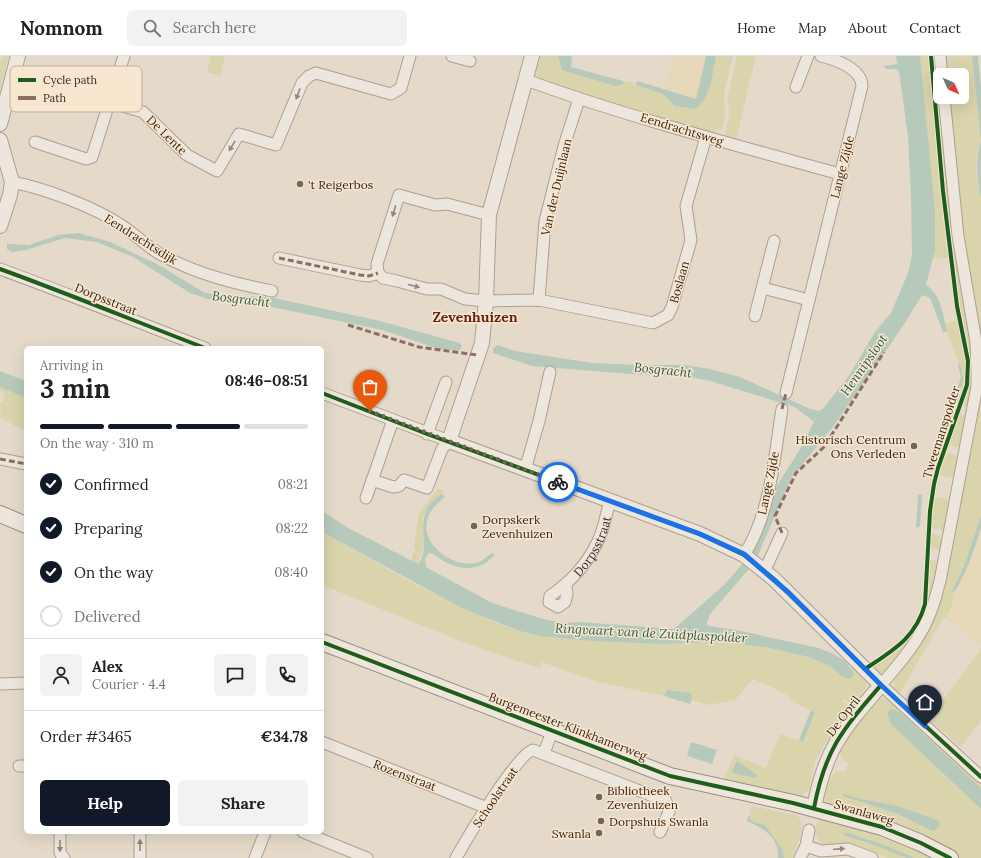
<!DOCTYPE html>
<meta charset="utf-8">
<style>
:root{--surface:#fff;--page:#f2f2f2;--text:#222;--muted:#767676;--line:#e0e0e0;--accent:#111827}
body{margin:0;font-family:Lora,serif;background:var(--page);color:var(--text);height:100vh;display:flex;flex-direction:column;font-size:15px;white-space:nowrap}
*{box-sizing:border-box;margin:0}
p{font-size:13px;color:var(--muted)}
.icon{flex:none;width:22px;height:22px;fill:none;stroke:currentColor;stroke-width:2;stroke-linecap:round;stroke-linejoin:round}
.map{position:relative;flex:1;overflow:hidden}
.drawer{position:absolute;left:24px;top:290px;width:300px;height:488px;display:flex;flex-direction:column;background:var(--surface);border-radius:6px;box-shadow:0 4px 16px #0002}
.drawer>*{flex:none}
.needle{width:26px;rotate:135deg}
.fabs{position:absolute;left:933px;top:12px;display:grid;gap:8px}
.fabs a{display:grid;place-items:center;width:36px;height:36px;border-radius:6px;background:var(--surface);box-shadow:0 4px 16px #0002;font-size:20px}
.pin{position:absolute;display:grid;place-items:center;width:34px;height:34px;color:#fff;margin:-41px -17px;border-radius:50% 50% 50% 0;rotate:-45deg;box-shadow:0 0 4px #0007}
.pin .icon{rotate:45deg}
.courier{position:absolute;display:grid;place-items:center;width:40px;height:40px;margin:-20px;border:3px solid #1a73e8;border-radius:50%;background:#fff;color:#222;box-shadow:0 1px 5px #0007}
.summary em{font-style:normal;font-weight:700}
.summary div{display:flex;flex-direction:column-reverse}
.summary{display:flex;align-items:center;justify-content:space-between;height:68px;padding:0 16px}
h1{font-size:26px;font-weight:700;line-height:30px}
.bar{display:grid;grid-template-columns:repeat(4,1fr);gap:6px 4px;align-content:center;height:48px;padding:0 16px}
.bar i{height:5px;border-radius:3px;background:var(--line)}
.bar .current{background:var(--accent)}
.bar p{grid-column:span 4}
.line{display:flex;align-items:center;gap:10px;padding:0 16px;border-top:1px solid var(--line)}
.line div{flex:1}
.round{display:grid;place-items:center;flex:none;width:42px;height:42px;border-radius:6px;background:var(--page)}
ol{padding:0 16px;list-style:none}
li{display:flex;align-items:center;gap:12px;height:44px}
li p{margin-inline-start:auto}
li .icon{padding:4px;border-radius:50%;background:var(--accent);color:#fff;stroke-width:4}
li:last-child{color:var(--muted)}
li i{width:22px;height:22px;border:2px solid var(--line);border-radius:50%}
.button{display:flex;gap:8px;margin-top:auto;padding:8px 16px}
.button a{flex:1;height:46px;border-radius:6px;background:var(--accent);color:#fff;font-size:16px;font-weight:700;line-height:46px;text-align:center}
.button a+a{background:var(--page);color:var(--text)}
header{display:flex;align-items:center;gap:24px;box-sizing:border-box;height:56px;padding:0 20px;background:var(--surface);border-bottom:1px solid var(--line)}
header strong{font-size:19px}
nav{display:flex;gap:22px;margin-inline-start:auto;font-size:14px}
.search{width:280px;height:36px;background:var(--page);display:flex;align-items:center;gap:10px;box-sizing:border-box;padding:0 14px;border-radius:6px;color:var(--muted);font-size:15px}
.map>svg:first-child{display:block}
.farmland{fill:#e6d8b9}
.green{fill:#d9d4ab}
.water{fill:#b6c9bb}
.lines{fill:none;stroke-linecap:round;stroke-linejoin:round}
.stream{stroke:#b6c9bb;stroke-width:3}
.minor-casing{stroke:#aa9f93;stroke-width:13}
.tertiary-casing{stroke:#aa9f93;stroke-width:16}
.secondary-casing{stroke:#998e84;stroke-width:18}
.minor{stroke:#ede6dc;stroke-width:11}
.tertiary{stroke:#ede6dc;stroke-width:14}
.secondary{stroke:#ede6dc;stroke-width:16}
.quiet{stroke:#8d6e63;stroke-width:3;stroke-dasharray:6 3;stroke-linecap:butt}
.cycleway-casing{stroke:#f8e7ce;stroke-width:6}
.cycleway{stroke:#1b5e20;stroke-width:4}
.oneway{fill:#93867c}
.done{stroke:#756558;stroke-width:4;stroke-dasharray:0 7.2}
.route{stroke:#1a73e8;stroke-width:5}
.poi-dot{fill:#756558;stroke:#f8e7ce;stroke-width:1.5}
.labels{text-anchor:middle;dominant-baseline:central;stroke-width:3;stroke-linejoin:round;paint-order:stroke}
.street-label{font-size:12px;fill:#39261b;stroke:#f8e7ce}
.poi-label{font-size:12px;fill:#39261b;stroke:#f8e7ce;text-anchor:start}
.water-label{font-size:13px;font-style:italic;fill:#295a50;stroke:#f8e7ce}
.quarter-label{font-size:14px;font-weight:bold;fill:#681e17;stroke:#f8e7ce}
.key{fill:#f8e7ce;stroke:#bfad98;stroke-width:1}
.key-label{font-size:11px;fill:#39261b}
</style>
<header>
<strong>Nomnom</strong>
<div class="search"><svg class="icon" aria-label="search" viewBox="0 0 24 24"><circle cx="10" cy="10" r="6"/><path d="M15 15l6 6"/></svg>Search here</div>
<nav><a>Home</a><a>Map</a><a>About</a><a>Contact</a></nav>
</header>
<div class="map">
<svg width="981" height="802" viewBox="0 0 981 802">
<rect width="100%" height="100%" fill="#e5daca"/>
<g class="farmland">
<path d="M676,0H706L696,43L664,33Z"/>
<path d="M981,471V587L977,588L946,562L955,541L953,539L960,527Z"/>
</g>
<g class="green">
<path d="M3,0H9L0,34V7Z"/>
<path d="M211,0H225L220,20L207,16Z"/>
<path d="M538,0H558L562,14L623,28V25L637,27L636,29L663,38L675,50L695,53L708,38L716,0H733L724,37L725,61L722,74L717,73L715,77L541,26L535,17Z"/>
<path d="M737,0H756L736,84L725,81L729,59L728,39Z"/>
<path d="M920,0H936L954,180L971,281L974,318L968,352L959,347H956C969,310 953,301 945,268L956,265L948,202L931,203L935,193V154Z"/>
<path d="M944,0H972L981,84L977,97L976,116L981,142V309L963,190L948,41H962V19H945Z"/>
<path d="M981,319V460L964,510L951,538L955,541L946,562H943L900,637L894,635V624L921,584Z"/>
<path d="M0,331L26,342V376L1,362L0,346H2L5,337L0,334Z"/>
<path d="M953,355L955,358L947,381L940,378L946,371Z"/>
<path d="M960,358L966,360L962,388L956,391L948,388Z"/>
<path d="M946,397L956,399L959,402L955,419L950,422L938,418L944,398Z"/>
<path d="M438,432L444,436L423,461V492L418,508L411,505L413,497L416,495L414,491L418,459Z"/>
<path d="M933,441L947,443L950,447L945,472L943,474L931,472Z"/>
<path d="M322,476L413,527L497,567L520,575L540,580L591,585L660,588L721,586L765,591L809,601L831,611L843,621L851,610L848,608L849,607L866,624L867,631L853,649L845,643L842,645L850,651L832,675L819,699H817L808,735L801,740L724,723L734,699L766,712L780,678L803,686L815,656L795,647L786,638L753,623L735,644L708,649L692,644L691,637L667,634L664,640L598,626L542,606L540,612L504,601L456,583L322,529Z"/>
<path d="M933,478L939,480L943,484L942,492L939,494L930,492V479Z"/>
<path d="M930,504L939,506L935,527L926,555Z"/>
<path d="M907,585H908C901,597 892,618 877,618L870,612L898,593Z"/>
<path d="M981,593V664L961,691L929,663Z"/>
<path d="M883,642L892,646L981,727V732L900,656L891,668L981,753V802H960L827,748C817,737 828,723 837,715H846L848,707L841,702L839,694L849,677L877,644Z"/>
<path d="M751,750L797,759C807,768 797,791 792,802H784L782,793L765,769L751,765L749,760Z"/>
<path d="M821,762L890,780L939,802H888L858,790H826L818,784L815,777L817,768Z"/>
</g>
<g class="water">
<path d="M558,0H572L571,11L623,25V28L615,30L562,14Z"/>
<path d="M706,0H716C712,19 712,41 695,53L675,50L663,38L636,29L637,25L696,43Z"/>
<path d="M896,0H920L935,154V194L926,229C941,238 943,259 947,275L943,276L930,242L922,239L901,273L832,372L791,422L759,497L749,513L710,558L706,569C719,572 733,573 746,576C756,578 766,581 776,583C800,589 844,591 854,619L850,623L843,621L831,611L809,601L765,591L721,586L660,588L591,585L540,580L520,575L462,552L322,476V455L348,472L418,508C434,490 408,459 442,438L445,440C440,446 432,452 429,459C416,486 452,512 476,507C482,506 487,500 492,497L494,499C482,515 462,515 445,506C440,503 435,498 429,497L425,503L426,511L492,547L540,562L561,567L580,566L674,573L725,528L745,505L775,433L802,390L814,366L795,351L707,324L681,320L631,318L532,310L493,297V292L498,289L515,295L592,307L640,309H685L710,313L740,321L810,353L819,355L823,353L850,318L875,276L891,257L908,217L912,200L911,140L908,80L899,16L896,13H887L883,10L897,8Z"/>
<path d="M972,0H978L981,32V84Z"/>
<path d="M981,85V142C977,122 975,105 981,85Z"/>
<path d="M79,177L110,186L157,208L205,237L219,239L269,241L376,264L460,287L462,290L460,294L439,293L382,274L272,251L211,244L190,237L133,201L97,186L65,182L26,194L12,196L7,193V188L29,189L58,179Z"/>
<path d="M958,309H960L963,323L956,347L953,346L961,321Z"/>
<path d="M0,315L26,325V342L0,331Z"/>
<path d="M948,352L953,355L946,371L940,378L937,377Z"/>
<path d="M918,439H922L920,470L916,472Z"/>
<path d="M981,460C981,464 981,469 981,472C977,485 961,534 951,538L964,510Z"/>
<path d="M667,634L691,637L692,644L690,648L664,640Z"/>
<path d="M891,653L900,656L981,732V753L891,668L887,657Z"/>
<path d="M811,654L815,656L803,686L799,684Z"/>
<path d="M691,686L717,694L712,708L687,700Z"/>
<path d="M737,705L757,719L756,722L733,717L732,715Z"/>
<path d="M844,738L860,743L897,750L937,764L940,768L937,773L933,775L896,757L843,740Z"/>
<path d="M748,760L750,761L751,765L765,769L782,793L784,802H778C780,782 763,772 747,765Z"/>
</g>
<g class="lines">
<path class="stream" d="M845,778L877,788L911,802"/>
<g class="minor-casing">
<g id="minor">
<path d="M452,0L470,5"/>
<path d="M940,0L942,19"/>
<path d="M13,22L57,34L76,36L143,56L187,99L217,115L239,78L276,89L302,27L309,20L316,17L391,38L401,32L410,0"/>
<path d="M526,24C628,61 735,89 840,118"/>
<path d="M796,31L808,0"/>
<path d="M944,41L958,180L976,286L977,316V330L940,525C937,535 935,545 931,555C921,583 900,607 881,629L981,721"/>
<path d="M35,86L86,103L92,101L124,0"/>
<path d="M12,126C44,132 94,151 121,169C135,178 146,190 160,198C196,218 233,227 272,235"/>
<path d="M279,202L360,219L369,220L378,217"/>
<path d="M0,213C69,238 137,266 205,292"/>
<path d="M378,217L383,222L397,225L427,233H441L465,243L486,245L539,244L653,267L668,259L672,251L691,184L686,150L706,81"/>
<path d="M378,217L377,208L399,139L435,149L447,148L489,159"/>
<path d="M763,232L809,244"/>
<path d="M539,244L545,165L564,90L579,43"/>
<path d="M755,260L774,185"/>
<path d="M322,337L449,385L442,393L427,432L404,424L399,430L393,431L372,424"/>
<path d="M786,337L862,30C862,13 835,3 821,0"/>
<path d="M427,378L446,326"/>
<path d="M0,403L26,408"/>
<path d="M525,414L539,365L550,316"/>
<path d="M366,442L393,364"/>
<path d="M744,499C771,457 774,401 782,353"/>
<path d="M764,516L782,477"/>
<path id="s1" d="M566,530L567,538L565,546L558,551L549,546L550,540C569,527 587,508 597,487C604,474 606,458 610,445"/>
<path d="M0,628L26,627"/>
<path d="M322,686L487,752"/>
<path d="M544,697L552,676"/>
<path d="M19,710H26"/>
<path d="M60,776V797L64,802"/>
<path d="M303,776L367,802"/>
<path d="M806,790L821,795L848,793L872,802"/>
<path d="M140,802V776"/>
<path d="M255,802L265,776"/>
<path d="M456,802C466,784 517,698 533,694L666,745L669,756L660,776"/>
<path d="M800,802L806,790L809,774"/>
</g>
</g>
<g class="tertiary-casing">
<g id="tertiary">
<path d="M532,0L489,159L486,245L482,287L449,385L700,478L744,499L774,523L881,629C843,673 825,693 814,752"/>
<path d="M0,68L18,0"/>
<path d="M0,84L12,126L10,139L0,170"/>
</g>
</g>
<g class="secondary-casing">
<g id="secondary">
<path d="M0,458L26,469"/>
<path d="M322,586L670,720L793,747L882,771L921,787L950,802"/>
</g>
</g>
<use href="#minor" class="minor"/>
<use href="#tertiary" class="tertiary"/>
<use href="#secondary" class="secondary"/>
<g class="quiet">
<path d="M279,202L360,219L369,220L378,217"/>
<path d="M348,269L419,291L477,299"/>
<path d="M782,353L786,337"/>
<path d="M0,403L26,408"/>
<path d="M782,477L775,460L796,417L824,391L884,296"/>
</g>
<g class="cycleway-casing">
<g id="cycleway">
<path d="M0,213C69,238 137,266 205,292"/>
<path d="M322,337L427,378L700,478L744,499L774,523L881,629L981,721"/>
<path d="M322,586L670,720L793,747L882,771L921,787L950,802"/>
<path d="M865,613C892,595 916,582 925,548L930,455L934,428L938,412L967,329L968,305L957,250L943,135L931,0"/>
<path d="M814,752C825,693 843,673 881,629"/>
</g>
</g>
<use href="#cycleway" class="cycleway"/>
</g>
<defs><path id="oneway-solid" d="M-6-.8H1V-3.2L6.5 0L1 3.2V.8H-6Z"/></defs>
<g class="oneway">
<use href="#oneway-solid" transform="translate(298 38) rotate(110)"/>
<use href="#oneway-solid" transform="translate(232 90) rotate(121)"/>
<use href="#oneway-solid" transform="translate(394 155) rotate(107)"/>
<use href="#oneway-solid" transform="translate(414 230) rotate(14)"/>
<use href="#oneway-solid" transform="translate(140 789) rotate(-89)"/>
<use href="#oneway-solid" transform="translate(60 790) rotate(89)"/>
<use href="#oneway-solid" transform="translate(839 793) rotate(-5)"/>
</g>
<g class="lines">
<path class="done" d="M370,355L558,426"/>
<path class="route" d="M558,426L700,478L744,498L789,537L881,629L925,670"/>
</g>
<g class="poi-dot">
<circle cx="300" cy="128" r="4"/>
<circle cx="914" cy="390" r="4"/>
<circle cx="474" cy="470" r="4"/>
<circle cx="599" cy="741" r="4"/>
<circle cx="601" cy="765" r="4"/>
<circle cx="599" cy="777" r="4"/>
</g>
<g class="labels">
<g class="street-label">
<text transform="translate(682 73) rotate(17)">Eendrachtsweg</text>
<text transform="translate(167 79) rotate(44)">De Lente</text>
<text transform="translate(842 111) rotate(-76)">Lange Zijde</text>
<text transform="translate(556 131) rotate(-77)">Van der Duijnlaan</text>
<text transform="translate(141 183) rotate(32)">Eendrachtsdijk</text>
<text transform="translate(679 226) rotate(-74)">Boslaan</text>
<text transform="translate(106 243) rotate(22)">Dorpsstraat</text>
<text transform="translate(941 376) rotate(-72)">Tweemanspolder</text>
<text transform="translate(768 427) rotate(-78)">Lange Zijde</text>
<text stroke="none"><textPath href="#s1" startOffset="108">Dorpsstraat</textPath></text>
<text transform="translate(843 660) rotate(-53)">De Opril</text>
<text transform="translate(568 670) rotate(21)">Burgemeester Klinkhamerweg</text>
<text transform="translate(405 719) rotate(21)">Rozenstraat</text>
<text transform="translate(495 741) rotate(-56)">Schoolstraat</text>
<text transform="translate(864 756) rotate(16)">Swanlaweg</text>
</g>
<g class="poi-label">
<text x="308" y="128">'t Reigerbos</text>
<text x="906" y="383" text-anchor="end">Historisch Centrum<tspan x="906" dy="14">Ons Verleden</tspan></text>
<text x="482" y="463">Dorpskerk<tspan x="482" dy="14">Zevenhuizen</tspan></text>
<text x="607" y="734">Bibliotheek<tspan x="607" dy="14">Zevenhuizen</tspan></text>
<text x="609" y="765">Dorpshuis Swanla</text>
<text x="591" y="777" text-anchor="end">Swanla</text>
</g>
<g class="water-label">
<text transform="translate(241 243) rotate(7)">Bosgracht</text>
<text transform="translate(864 309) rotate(-55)">Hennipsloot</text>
<text transform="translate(663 314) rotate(6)">Bosgracht</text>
<text transform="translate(651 577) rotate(3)">Ringvaart van de Zuidplaspolder</text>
</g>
<g class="quarter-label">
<text x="475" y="261">Zevenhuizen</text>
</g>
</g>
<rect x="10" y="10" width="132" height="46" rx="6" class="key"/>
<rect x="18" y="22" width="18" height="4" fill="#1b5e20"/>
<rect x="18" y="40" width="18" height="4" fill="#8d6e63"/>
<g class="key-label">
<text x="43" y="28">Cycle path</text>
<text x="43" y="46">Path</text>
</g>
</svg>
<div class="fabs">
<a><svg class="needle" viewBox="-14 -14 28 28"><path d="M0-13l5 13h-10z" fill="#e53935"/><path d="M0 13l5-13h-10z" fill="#767676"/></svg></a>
</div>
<div class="pin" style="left:370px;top:355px;background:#ea580c"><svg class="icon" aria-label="bag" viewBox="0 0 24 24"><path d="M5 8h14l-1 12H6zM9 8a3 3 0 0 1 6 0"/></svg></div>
<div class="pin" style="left:925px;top:670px;background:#1f2937"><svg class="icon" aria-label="home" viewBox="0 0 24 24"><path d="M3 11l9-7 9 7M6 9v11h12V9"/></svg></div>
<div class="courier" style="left:558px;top:426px"><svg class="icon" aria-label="bike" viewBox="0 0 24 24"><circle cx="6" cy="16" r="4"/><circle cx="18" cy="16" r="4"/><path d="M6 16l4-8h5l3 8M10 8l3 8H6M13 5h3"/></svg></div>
<section class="drawer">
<div class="summary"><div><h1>3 min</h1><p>Arriving in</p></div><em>08:46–08:51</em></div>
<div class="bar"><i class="current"></i><i class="current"></i><i class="current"></i><i></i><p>On the way · 310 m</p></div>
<ol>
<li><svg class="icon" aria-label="check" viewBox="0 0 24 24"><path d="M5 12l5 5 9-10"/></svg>Confirmed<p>08:21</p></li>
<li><svg class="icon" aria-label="check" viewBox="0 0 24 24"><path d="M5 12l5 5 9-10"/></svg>Preparing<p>08:22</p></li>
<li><svg class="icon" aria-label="check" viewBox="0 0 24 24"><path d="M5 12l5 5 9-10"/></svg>On the way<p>08:40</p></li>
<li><i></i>Delivered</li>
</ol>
<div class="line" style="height:72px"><a class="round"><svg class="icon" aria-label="person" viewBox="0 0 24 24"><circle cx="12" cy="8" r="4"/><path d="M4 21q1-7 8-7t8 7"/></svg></a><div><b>Alex</b><p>Courier · 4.4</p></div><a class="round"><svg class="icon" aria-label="chat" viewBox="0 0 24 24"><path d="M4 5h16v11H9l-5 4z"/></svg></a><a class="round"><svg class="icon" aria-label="phone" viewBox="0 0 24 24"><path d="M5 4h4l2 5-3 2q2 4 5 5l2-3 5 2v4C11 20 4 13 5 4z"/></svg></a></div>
<div class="line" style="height:52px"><div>Order #3465</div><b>€34.78</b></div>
<div class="button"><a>Help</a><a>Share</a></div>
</section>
</div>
